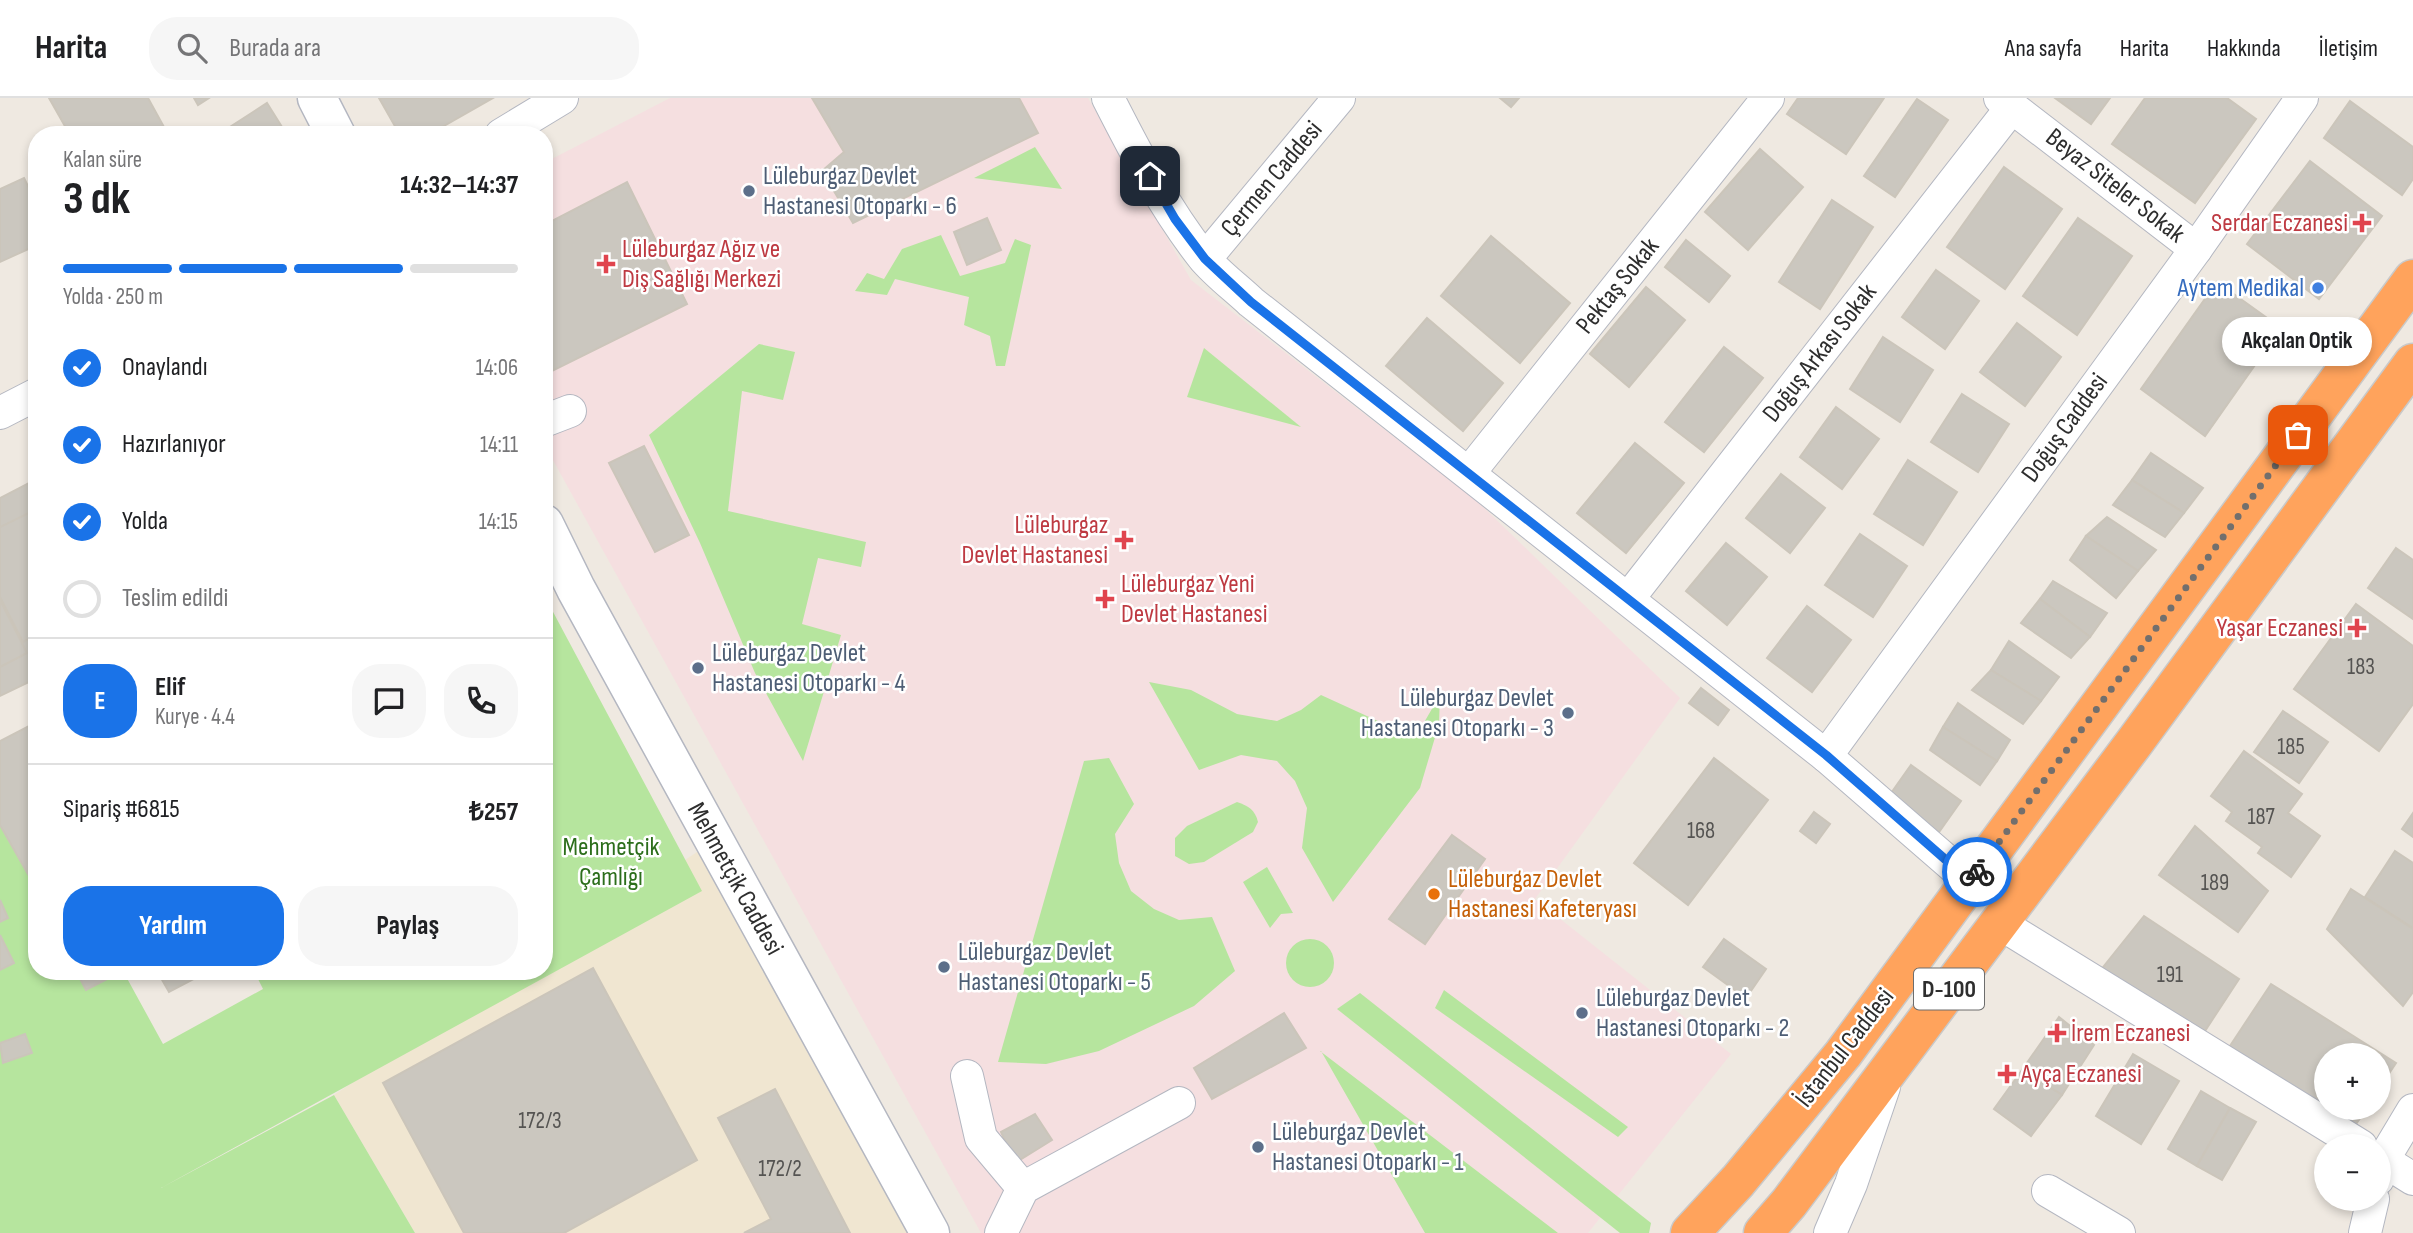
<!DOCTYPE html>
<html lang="tr">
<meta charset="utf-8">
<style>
:root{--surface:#fff;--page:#f6f6f6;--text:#202124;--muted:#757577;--line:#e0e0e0;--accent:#1a73e8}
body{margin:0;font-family:"Sofia Sans Condensed",sans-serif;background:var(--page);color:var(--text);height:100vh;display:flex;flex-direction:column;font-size:26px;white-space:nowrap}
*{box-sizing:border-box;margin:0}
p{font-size:23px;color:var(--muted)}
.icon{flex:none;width:38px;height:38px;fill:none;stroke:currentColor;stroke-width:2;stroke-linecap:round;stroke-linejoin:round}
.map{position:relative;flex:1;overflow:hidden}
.side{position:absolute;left:28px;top:28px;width:525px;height:854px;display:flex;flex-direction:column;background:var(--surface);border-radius:28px;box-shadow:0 4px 10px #0003}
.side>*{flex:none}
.fabs{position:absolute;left:2314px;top:945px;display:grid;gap:14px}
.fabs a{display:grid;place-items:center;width:77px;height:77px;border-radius:50%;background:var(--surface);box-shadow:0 4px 10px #0003;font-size:35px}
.pin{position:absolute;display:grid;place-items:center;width:60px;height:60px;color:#fff;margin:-30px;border-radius:14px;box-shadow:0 4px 10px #0006}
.courier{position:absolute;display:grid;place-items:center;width:70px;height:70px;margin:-35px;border:5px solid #1a73e8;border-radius:50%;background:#fff;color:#222;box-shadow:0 2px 9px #0007}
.bubble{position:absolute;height:49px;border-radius:24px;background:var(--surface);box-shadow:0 4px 10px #0003;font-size:23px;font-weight:700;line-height:49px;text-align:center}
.head em{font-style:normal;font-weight:700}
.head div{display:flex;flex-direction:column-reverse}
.head{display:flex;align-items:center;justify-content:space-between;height:119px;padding:0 35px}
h1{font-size:46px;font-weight:700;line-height:52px}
.bar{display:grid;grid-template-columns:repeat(4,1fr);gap:10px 7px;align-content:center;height:84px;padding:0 35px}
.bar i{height:9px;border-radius:5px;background:var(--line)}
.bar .current{background:var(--accent)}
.bar p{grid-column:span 4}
.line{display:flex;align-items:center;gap:18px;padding:0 35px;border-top:2px solid var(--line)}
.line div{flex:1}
.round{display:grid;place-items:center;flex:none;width:74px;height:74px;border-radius:28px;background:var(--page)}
ol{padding:0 35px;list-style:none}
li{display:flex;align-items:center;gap:21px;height:77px}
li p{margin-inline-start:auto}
li .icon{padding:7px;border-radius:50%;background:var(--accent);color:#fff;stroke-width:4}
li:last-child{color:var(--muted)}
li i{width:38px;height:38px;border:4px solid var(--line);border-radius:50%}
.primary-button{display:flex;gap:14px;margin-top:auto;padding:14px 35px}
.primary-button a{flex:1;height:80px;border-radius:28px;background:var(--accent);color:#fff;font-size:28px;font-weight:700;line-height:80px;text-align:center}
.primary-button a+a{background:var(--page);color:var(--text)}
header{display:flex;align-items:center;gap:42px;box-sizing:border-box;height:98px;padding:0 35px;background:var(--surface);border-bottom:2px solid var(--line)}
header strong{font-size:33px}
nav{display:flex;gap:38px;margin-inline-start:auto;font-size:24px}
.search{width:490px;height:63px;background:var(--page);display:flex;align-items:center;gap:18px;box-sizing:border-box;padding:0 24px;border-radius:28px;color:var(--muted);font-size:26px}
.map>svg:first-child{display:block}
.education{fill:#f0e6d1}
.medical{fill:#f5dfe0}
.green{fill:#b6e59e}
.building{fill:#cbc7bf;stroke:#cbc5ba;stroke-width:2}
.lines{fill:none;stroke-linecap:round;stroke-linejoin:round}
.street-casing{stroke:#b4b7c1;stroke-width:34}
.secondary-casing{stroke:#b4b7c1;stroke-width:41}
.highway-casing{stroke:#c9c9c9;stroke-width:41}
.street{stroke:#fff;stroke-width:32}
.secondary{stroke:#fff;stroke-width:38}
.highway{stroke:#ffa35c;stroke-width:38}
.done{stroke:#726f6d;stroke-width:7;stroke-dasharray:0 12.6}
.route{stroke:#1a73e8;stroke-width:9}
.service-dot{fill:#5c6f8a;stroke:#fff;stroke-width:2.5}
.health-dot{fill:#e0444e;stroke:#fff;stroke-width:2.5}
.shop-dot{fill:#3f7fe0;stroke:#fff;stroke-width:2.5}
.food-dot{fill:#e8710a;stroke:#fff;stroke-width:2.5}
.labels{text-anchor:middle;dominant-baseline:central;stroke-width:5;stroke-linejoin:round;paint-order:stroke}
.number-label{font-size:23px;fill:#555452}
.shield{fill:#fff;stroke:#6d6d6d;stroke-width:2}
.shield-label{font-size:24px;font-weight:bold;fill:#2e2e2e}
.service-label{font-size:26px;fill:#4e5e75;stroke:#fff;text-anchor:start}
.street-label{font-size:26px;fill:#2e2e2e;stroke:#fff}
.health-label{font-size:26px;fill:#be3a42;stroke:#fff;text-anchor:start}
.shop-label{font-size:26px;fill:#366cbe;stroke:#fff;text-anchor:end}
.park-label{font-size:26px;fill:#2c6e1b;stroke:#fff}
.food-label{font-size:26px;fill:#c56008;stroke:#fff;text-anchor:start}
</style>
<header>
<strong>Harita</strong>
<div class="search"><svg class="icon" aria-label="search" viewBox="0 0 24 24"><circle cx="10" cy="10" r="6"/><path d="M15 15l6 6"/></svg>Burada ara</div>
<nav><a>Ana sayfa</a><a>Harita</a><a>Hakkında</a><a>İletişim</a></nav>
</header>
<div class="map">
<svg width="2413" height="1135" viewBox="0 0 2413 1135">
<rect width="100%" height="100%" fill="#efe9e1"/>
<path class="education" d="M703,750L910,1135H415L334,997L519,873H544V856Z"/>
<path class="medical" d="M670,0H1088L1191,182L1477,403L1680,600L1535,801L1731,956L1588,1135H981L544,346V65Z"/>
<g class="green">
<path d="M1035,49L1062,91L974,80Z"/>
<path d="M941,137L960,178L1005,165L1015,141L1031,147L1005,268H996L990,238L964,227L969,199L895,181L887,197L855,193L867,175L884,181L902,151Z"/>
<path d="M759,246L795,254L783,302L742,293L728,413L866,444L861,469L818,460L802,526L841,537L803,663L755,575L700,445L649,337Z"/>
<path d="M1204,250L1301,329L1187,299Z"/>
<path d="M544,497L702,793L161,1090L334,997L415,1135H0V727L37,792V873H123L163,946L263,891L254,873H544Z"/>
<path d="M1149,584L1191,592L1237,616L1277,623L1301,612L1321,597L1415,640L1440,597L1439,626L1420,690L1333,804L1302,750L1307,710L1295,683L1277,663L1241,657L1199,672Z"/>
<path d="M1109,660L1134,706L1115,736L1119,765L1131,793L1154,811L1179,822L1212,819L1235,873L1194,908L1099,953L1046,966L998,964L1084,663Z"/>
<path d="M1237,704C1249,708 1255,712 1258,724L1253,734L1204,764L1189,766L1175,758V740L1187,728Z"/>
<path d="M1267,769L1293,815L1281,816L1270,830L1243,784Z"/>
<circle cx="1310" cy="865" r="24"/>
<path d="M1444,892L1628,1029L1618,1039L1435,910Z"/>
<path d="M1360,895L1651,1125L1649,1135H1620L1337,911Z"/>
<path d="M1321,953H1320L1558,1135H1425Z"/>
</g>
<g class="building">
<path d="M49,0H148L164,29L150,37H70Z"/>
<path d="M194,0H209L198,7Z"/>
<path d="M379,0H493L428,37H400Z"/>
<path d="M812,0H1019L1038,35L853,125L822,73L844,54Z"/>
<path d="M1500,0H1519L1511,9Z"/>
<path d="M1798,0H1884L1846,56L1787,16Z"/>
<path d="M2055,0H2110L2091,26Z"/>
<path d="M2145,0H2227L2256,21L2195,105L2112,46Z"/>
<path d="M1917,1L1948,22L1895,99L1864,78Z"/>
<path d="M2350,3L2413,49V81L2402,97L2324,40Z"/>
<path d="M267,5L287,37H219V36Z"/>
<path d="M1760,51L1803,89L1748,152L1705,114Z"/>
<path d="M2310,63L2382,118L2319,201L2247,146Z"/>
<path d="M2004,69L2062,111L2005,191L1947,149Z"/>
<path d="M24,80L37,107V147L0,164V91Z"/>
<path d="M627,84L687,206L544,277V127Z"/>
<path d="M1832,102L1873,129L1820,211L1779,184Z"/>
<path d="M987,120L1001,152L967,167L954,134Z"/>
<path d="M2078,120L2132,158L2077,237L2023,198Z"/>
<path d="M1491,138L1570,205L1520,265L1441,198Z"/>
<path d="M1686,142L1730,178L1709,204L1665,169Z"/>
<path d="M1936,172L1979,203L1945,251L1902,219Z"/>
<path d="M2217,184L2281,230L2205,338L2141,291Z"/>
<path d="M1646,189L1685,222L1629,289L1590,256Z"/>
<path d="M1427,220L1503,285L1463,333L1386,268Z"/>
<path d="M2017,225L2061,259L2025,308L1980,274Z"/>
<path d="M1883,239L1933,272L1900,324L1850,291Z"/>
<path d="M1724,249L1763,280L1704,354L1665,324Z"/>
<path d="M1962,296L2009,326L1978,374L1931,344Z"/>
<path d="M1836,309L1879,341L1842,391L1800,359Z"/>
<path d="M1635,345L1684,385L1626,455L1577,415Z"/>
<path d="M644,348L689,437L655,454L609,365Z"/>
<path d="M2151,355L2203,390L2184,415L2132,382Z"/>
<path d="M1908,362L1957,394L1923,447L1874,416Z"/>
<path d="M1781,376L1825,410L1790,455L1746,420Z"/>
<path d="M37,381V580L0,598V400Z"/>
<path d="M2132,382L2184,415L2165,439L2113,407Z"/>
<path d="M37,411V537L23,544L0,499V429Z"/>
<path d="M2107,419L2156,452L2138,473L2086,438Z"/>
<path d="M1860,436L1907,468L1873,519L1825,487Z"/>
<path d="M2086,438L2138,473L2116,500L2070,462Z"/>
<path d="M1726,445L1767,479L1727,527L1686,493Z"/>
<path d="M2396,450L2413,462V521L2368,490Z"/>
<path d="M2053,483L2107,515L2090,539L2040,501Z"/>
<path d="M2040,501L2090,539L2071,560L2021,525Z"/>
<path d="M0,502L27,555L0,569Z"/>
<path d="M2356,506L2413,548V606L2379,653L2294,591Z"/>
<path d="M1807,508L1851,542L1812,594L1767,560Z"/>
<path d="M2009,543L2059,579L2041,603L1991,572Z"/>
<path d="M1991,572L2041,603L2023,626L1972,592Z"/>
<path d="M1701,590L1729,612L1718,627L1689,605Z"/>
<path d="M1958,605L2010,642L1997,663L1943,629Z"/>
<path d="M2283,613L2328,644L2299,685L2254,654Z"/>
<path d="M37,624V792L0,727V643Z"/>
<path d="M1943,629L1997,663L1980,687L1930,652Z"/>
<path d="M2244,653L2302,696L2288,715L2320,738L2291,779L2258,755L2262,749L2226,723L2232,714L2211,698Z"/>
<path d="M1714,660L1768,702L1688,807L1634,765Z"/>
<path d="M1911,667L1961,703L1939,734L1889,698Z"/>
<path d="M1814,714L1830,726L1816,745L1800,733Z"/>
<path d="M2413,715V739L2402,731Z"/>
<path d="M2195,728L2268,793L2238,834L2159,777Z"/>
<path d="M1452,737L1485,761L1425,846L1389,821Z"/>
<path d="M2395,753L2413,765V830L2365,799Z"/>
<path d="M2351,791L2413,831V894L2403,908L2327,831Z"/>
<path d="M0,802L8,820L0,824Z"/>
<path d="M2144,818L2239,881L2201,939L2100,873Z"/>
<path d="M0,837L14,865L0,872Z"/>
<path d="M1724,841L1766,871L1746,900L1703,869Z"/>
<path d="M593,870L697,1062L564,1135H464L383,985Z"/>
<path d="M76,873H105L109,880L86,892Z"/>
<path d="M157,873H206L207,874L169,894Z"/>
<path d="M2271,886L2396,965L2378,992V957H2326V1010H2367L2350,1035L2226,954Z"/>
<path d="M1284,915L1306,950L1212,1001L1194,970Z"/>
<path d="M2059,919L2094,947L2062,997L2022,972Z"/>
<path d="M25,936L32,955L3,965L0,945Z"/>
<path d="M2133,956L2179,983L2141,1046L2096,1018Z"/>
<path d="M2022,972L2062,997L2031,1038L1994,1011Z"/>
<path d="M775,991L850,1135H744L771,1121L718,1020Z"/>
<path d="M2201,993L2230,1010L2197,1068L2168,1051Z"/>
<path d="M2230,1010L2256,1024L2222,1082L2197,1068Z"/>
<path d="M1035,1016L1052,1042L1015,1065L1001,1034Z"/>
</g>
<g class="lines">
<g class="street-casing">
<g id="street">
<path d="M1108,0C1136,55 1165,111 1203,159C1216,175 1235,189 1251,204L1826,658L1970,783"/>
<path d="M2000,0L2196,151"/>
<path d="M501,37L562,0"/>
<path d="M1205,161L1339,0"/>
<path d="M0,315L37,296"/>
<path d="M544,323L570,313"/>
<path d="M1469,375L1768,0"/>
<path d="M1628,501L2012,9"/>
<path d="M1826,658L2196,151L2302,0"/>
<path d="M1999,825L2361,1048"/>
<path d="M967,978L981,1040L1023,1090"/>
<path d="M2378,1059L2413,1081"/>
<path d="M2378,1081L2383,1062L2413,1012"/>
<path d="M2048,1093L2119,1135"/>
<path d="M1001,1135L1023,1090L1179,1005"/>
<path d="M1830,1135L1851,1086L1884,989"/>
<path d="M2365,1135L2373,1101"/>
</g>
</g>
<g class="secondary-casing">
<g id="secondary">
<path d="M317,0L336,37"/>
<path d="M544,426L576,491L930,1135"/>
</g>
</g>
<g class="highway-casing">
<g id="highway">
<path d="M1690,1135L1738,1083L1843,956L2413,181"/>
<path d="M1763,1135L1789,1105L2134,645L2413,265"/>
</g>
</g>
<use href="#street" class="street"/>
<use href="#secondary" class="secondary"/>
<use href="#highway" class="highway"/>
</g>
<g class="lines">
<path class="done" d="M1977,774L2298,337"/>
<path class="route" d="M1150,78L1175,121L1205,161L1251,204L1826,657L1970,783L1977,774"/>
</g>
<g class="service-dot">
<circle cx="749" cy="93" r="7"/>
<circle cx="698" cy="570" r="7"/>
<circle cx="1568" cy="615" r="7"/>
<circle cx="944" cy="869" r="7"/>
<circle cx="1582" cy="915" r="7"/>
<circle cx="1258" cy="1049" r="7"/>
</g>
<g class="health-dot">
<path d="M2358.5 114.5h7v7h7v7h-7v7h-7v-7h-7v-7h7z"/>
<path d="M602.5 155.5h7v7h7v7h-7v7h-7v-7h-7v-7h7z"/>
<path d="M1120.5 431.5h7v7h7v7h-7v7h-7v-7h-7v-7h7z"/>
<path d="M1101.5 490.5h7v7h7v7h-7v7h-7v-7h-7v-7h7z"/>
<path d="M2353.5 519.5h7v7h7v7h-7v7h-7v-7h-7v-7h7z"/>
<path d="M2053.5 924.5h7v7h7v7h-7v7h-7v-7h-7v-7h7z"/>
<path d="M2003.5 965.5h7v7h7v7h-7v7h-7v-7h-7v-7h7z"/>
</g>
<circle class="shop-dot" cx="2318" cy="190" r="7"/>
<circle class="food-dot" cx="1434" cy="796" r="7"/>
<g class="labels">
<g class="number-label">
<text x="2361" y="569">183</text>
<text x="2291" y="649">185</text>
<text x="2261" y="719">187</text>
<text x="1701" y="733">168</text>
<text x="2215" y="785">189</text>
<text x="2170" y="877">191</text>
<text x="540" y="1023">172/3</text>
<text x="780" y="1071">172/2</text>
</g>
<rect class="shield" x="1914" y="870.5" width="70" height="41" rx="5"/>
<g class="shield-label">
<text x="1949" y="891">D-100</text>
</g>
<g class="service-label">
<text x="763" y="78">Lüleburgaz Devlet<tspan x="763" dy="30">Hastanesi Otoparkı - 6</tspan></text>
<text x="712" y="555">Lüleburgaz Devlet<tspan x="712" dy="30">Hastanesi Otoparkı - 4</tspan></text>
<text x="1554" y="600" text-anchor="end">Lüleburgaz Devlet<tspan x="1554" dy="30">Hastanesi Otoparkı - 3</tspan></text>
<text x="958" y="854">Lüleburgaz Devlet<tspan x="958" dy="30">Hastanesi Otoparkı - 5</tspan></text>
<text x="1596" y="900">Lüleburgaz Devlet<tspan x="1596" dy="30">Hastanesi Otoparkı - 2</tspan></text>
<text x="1272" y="1034">Lüleburgaz Devlet<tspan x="1272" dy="30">Hastanesi Otoparkı - 1</tspan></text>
</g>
<g class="street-label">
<text transform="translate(1272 81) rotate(-50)">Çermen Caddesi</text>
<text transform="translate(2115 88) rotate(38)">Beyaz Siteler Sokak</text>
<text transform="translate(1618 188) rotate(-51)">Pektaş Sokak</text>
<text transform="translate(1820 255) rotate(-52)">Doğuş Arkası Sokak</text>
<text transform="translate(2065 330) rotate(-54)">Doğuş Caddesi</text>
<text transform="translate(735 781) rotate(61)">Mehmetçik Caddesi</text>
<text transform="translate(1845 950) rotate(-52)">İstanbul Caddesi</text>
</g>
<g class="health-label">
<text x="2348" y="125" text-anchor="end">Serdar Eczanesi</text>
<text x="622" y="151">Lüleburgaz Ağız ve<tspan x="622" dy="30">Diş Sağlığı Merkezi</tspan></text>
<text x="1108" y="427" text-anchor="end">Lüleburgaz<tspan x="1108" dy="30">Devlet Hastanesi</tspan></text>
<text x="1121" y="486">Lüleburgaz Yeni<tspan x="1121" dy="30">Devlet Hastanesi</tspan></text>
<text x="2343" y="530" text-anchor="end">Yaşar Eczanesi</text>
<text x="2071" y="935">İrem Eczanesi</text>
<text x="2021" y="976">Ayça Eczanesi</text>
</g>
<g class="shop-label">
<text x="2304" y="190">Aytem Medikal</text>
</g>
<g class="park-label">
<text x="611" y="749">Mehmetçik<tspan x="611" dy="30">Çamlığı</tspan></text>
</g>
<g class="food-label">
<text x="1448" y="781">Lüleburgaz Devlet<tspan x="1448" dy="30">Hastanesi Kafeteryası</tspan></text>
</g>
</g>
</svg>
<div class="fabs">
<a>+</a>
<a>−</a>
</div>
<div class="pin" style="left:2298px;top:337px;background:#ea580c"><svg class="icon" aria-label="bag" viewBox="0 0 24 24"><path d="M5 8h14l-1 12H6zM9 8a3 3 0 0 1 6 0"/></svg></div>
<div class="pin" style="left:1150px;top:78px;background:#1f2937"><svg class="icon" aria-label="home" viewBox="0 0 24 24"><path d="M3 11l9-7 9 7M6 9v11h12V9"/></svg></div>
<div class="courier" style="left:1977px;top:774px"><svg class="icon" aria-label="bike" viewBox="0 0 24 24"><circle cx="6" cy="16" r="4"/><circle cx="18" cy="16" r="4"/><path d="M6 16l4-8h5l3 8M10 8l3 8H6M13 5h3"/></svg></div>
<div class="bubble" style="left:2222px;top:219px;width:150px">Akçalan Optik</div>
<section class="side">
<div class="head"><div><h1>3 dk</h1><p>Kalan süre</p></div><em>14:32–14:37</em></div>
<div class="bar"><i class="current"></i><i class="current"></i><i class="current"></i><i></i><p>Yolda · 250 m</p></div>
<ol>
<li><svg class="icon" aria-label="check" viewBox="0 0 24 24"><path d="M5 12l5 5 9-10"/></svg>Onaylandı<p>14:06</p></li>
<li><svg class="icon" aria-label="check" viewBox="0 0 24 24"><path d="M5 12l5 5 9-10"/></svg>Hazırlanıyor<p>14:11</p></li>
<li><svg class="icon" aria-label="check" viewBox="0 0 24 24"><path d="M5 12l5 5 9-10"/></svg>Yolda<p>14:15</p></li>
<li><i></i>Teslim edildi</li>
</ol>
<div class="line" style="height:126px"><b class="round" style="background:var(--accent);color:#fff">E</b><div><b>Elif</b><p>Kurye · 4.4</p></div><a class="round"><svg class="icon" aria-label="chat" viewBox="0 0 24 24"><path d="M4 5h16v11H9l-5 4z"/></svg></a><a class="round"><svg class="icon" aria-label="phone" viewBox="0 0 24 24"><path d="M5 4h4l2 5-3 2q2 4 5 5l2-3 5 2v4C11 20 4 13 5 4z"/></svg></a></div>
<div class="line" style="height:91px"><div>Sipariş #6815</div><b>₺257</b></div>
<div class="primary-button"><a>Yardım</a><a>Paylaş</a></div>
</section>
</div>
